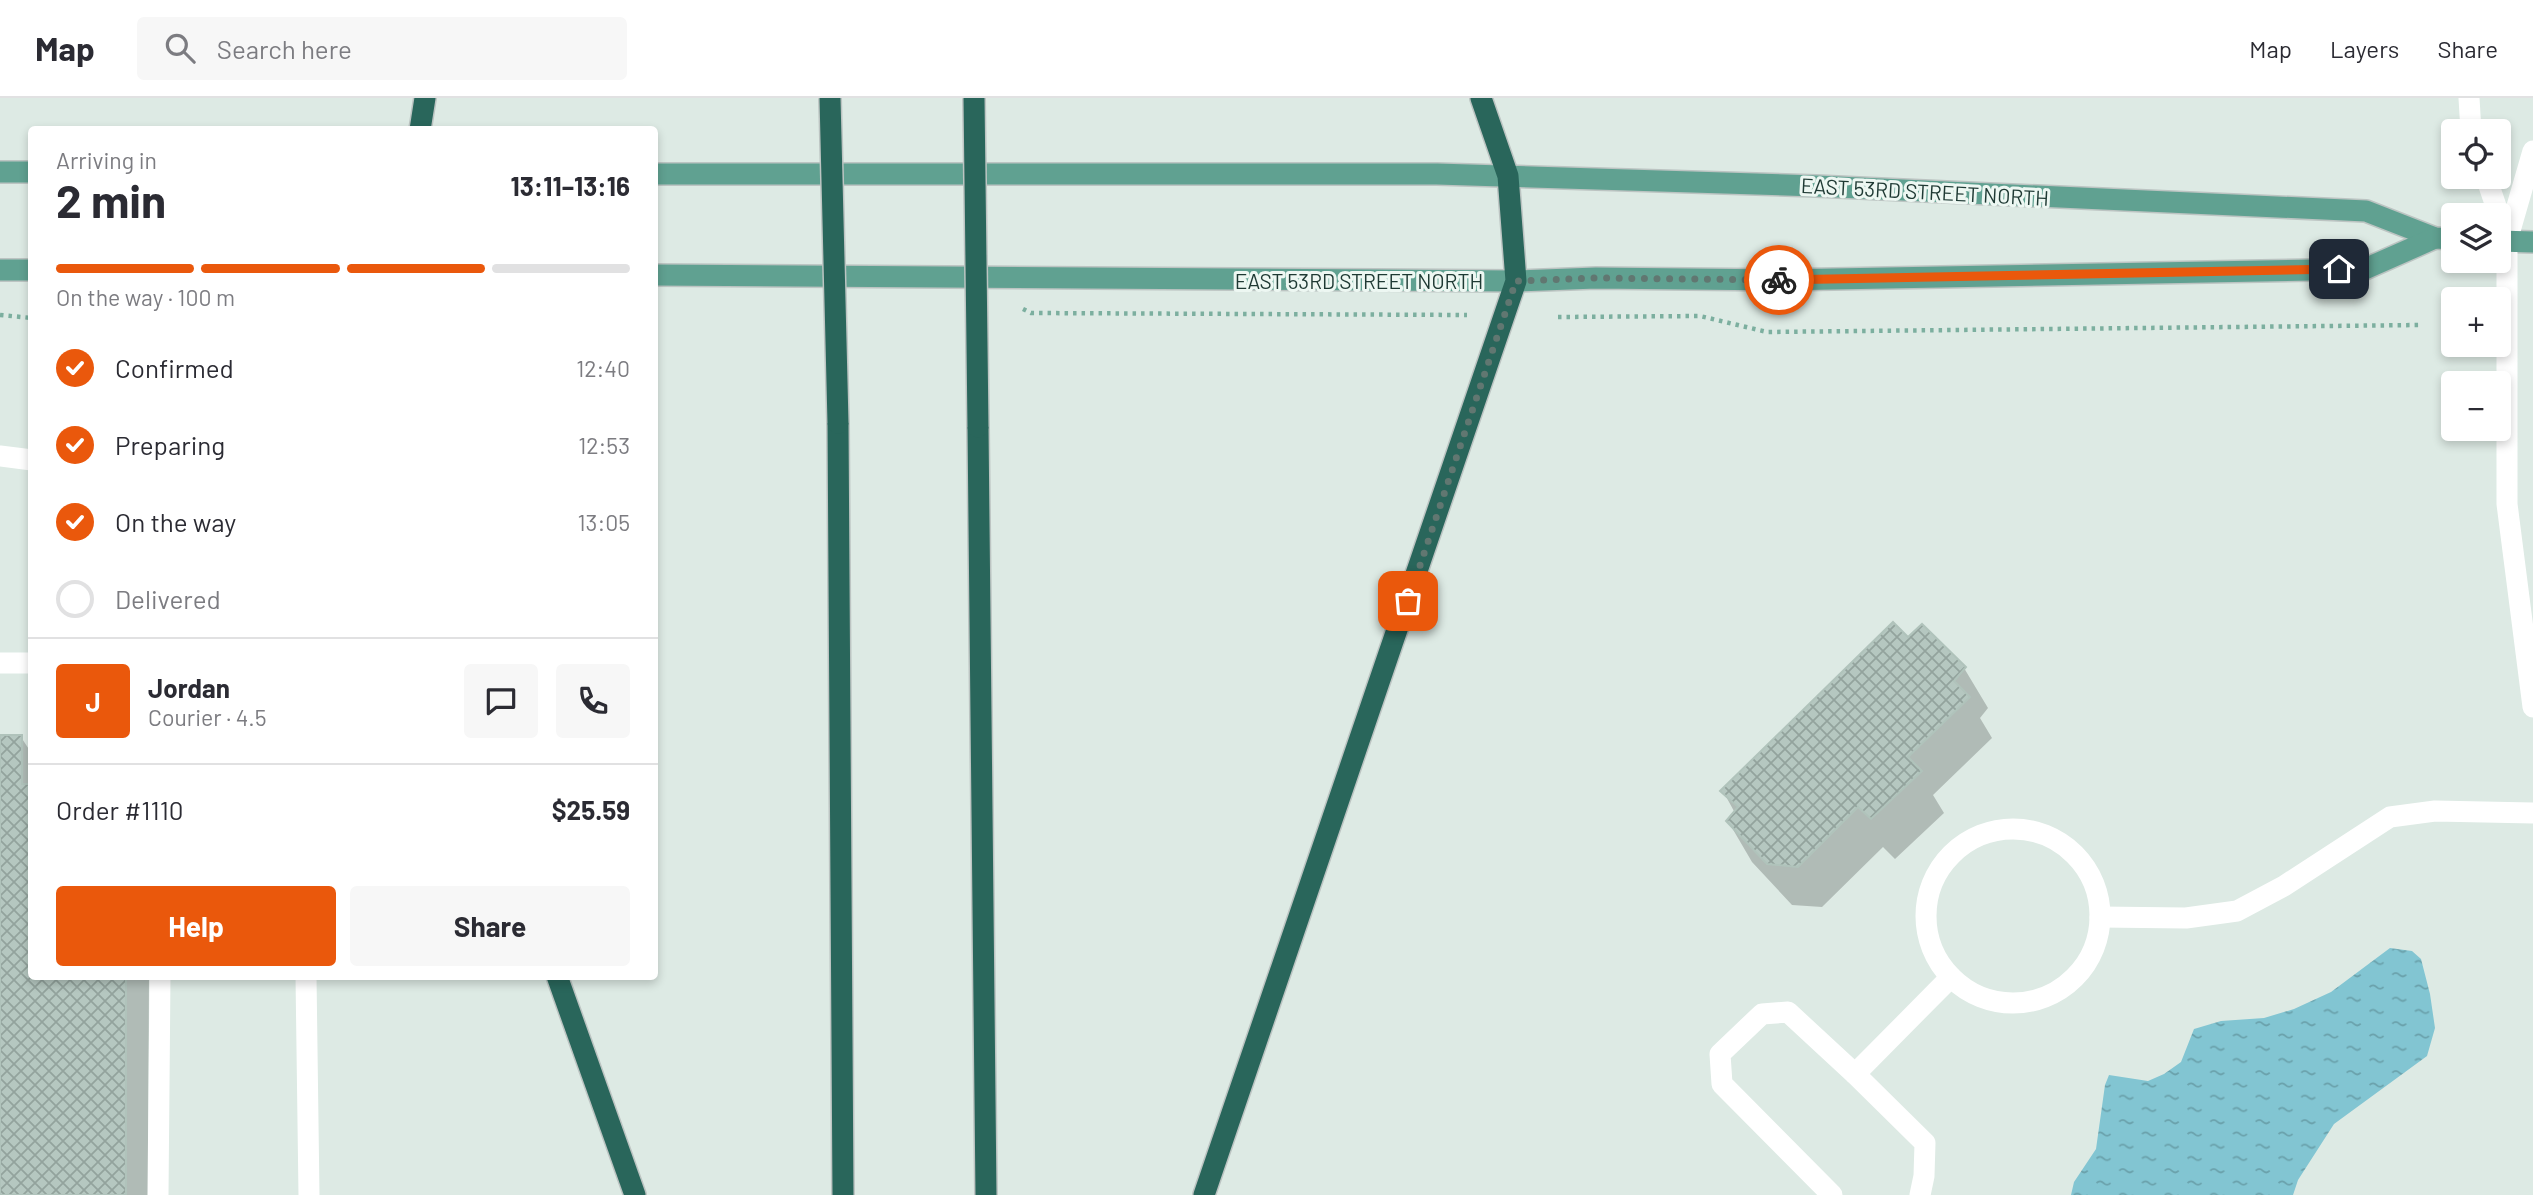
<!DOCTYPE html>
<meta charset="utf-8">
<style>
:root{--surface:#fff;--page:#f7f7f7;--text:#2b2b33;--muted:#7c7c81;--line:#e1e1e2;--accent:#ea580c}
body{margin:0;font-family:Barlow,sans-serif;background:var(--page);color:var(--text);height:100vh;display:flex;flex-direction:column;font-size:26px;white-space:nowrap}
*{box-sizing:border-box;margin:0}
p{font-size:23px;color:var(--muted)}
.icon{flex:none;width:38px;height:38px;fill:none;stroke:currentColor;stroke-width:2;stroke-linecap:round;stroke-linejoin:round}
.map{position:relative;flex:1;overflow:hidden}
.side{position:absolute;left:28px;top:28px;width:630px;height:854px;display:flex;flex-direction:column;background:var(--surface);border-radius:7px;box-shadow:0 4px 10px #0003}
.side>*{flex:none}
.tools{position:absolute;left:2441px;top:21px;display:grid;gap:14px}
.tools a{display:grid;place-items:center;width:70px;height:70px;border-radius:7px;background:var(--surface);box-shadow:0 4px 10px #0003;font-size:35px}
.pin{position:absolute;display:grid;place-items:center;width:60px;height:60px;color:#fff;margin:-30px;border-radius:14px;box-shadow:0 4px 10px #0006}
.courier{position:absolute;display:grid;place-items:center;width:70px;height:70px;margin:-35px;border:5px solid #ea580c;border-radius:50%;background:#fff;color:#222;box-shadow:0 2px 9px #0007}
.head em{font-style:normal;font-weight:700}
.head div{display:flex;flex-direction:column-reverse}
.head{display:flex;align-items:center;justify-content:space-between;height:119px;padding:0 28px}
h1{font-size:46px;font-weight:700;line-height:52px}
.bar{display:grid;grid-template-columns:repeat(4,1fr);gap:10px 7px;align-content:center;height:84px;padding:0 28px}
.bar i{height:9px;border-radius:5px;background:var(--line)}
.bar .on{background:var(--accent)}
.bar p{grid-column:span 4}
.line{display:flex;align-items:center;gap:18px;padding:0 28px;border-top:2px solid var(--line)}
.line div{flex:1}
.round{display:grid;place-items:center;flex:none;width:74px;height:74px;border-radius:7px;background:var(--page)}
ol{padding:0 28px;list-style:none}
li{display:flex;align-items:center;gap:21px;height:77px}
li p{margin-inline-start:auto}
li .icon{padding:7px;border-radius:50%;background:var(--accent);color:#fff;stroke-width:4}
li:last-child{color:var(--muted)}
li i{width:38px;height:38px;border:4px solid var(--line);border-radius:50%}
.action{display:flex;gap:14px;margin-top:auto;padding:14px 28px}
.action a{flex:1;height:80px;border-radius:7px;background:var(--accent);color:#fff;font-size:28px;font-weight:700;line-height:80px;text-align:center}
.action a+a{background:var(--page);color:var(--text)}
header{display:flex;align-items:center;gap:42px;box-sizing:border-box;height:98px;padding:0 35px;background:var(--surface);border-bottom:2px solid var(--line)}
header strong{font-size:33px}
nav{display:flex;gap:38px;margin-inline-start:auto;font-size:24px}
.search{width:490px;height:63px;background:var(--page);display:flex;align-items:center;gap:18px;box-sizing:border-box;padding:0 24px;border-radius:7px;color:var(--muted);font-size:26px}
.map>svg:first-child{display:block}
.water{fill:url(#water-ripples)}
.shadow{fill:#0003}
.building{fill:url(#building-cross-hatch);stroke:#b0c3bb;stroke-width:2}
.lines{fill:none;stroke-linecap:round;stroke-linejoin:round}
.major-casing{stroke:#bcc4c2;stroke-width:24}
.highway-casing{stroke:#bcc4c2;stroke-width:24}
.path{stroke:#7caf9f;stroke-width:4.5;stroke-dasharray:3.5 5;stroke-linecap:butt}
.minor{stroke:#fff;stroke-width:21}
.major{stroke:#60a191;stroke-width:21}
.highway{stroke:#29665b;stroke-width:21}
.highway-bridge-casing{stroke:#bcc4c2;stroke-width:24;stroke-linecap:butt}
.highway-bridge{stroke:#29665b;stroke-width:21}
.done{stroke:#617771;stroke-width:7;stroke-dasharray:0 12.6}
.route{stroke:#ea580c;stroke-width:9}
.labels{text-anchor:middle;dominant-baseline:central;stroke-width:6;stroke-linejoin:round;paint-order:stroke}
.street-label{font-size:21px;fill:#1e3933;stroke:#edf7f2}
</style>
<header>
<strong>Map</strong>
<div class="search"><svg class="icon" aria-label="search" viewBox="0 0 24 24"><circle cx="10" cy="10" r="6"/><path d="M15 15l6 6"/></svg>Search here</div>
<nav><a>Map</a><a>Layers</a><a>Share</a></nav>
</header>
<div class="map">
<svg width="2533" height="1097" viewBox="0 0 2533 1097">
<defs>
<pattern id="water-ripples" width="26" height="14" patternUnits="userSpaceOnUse" patternTransform="scale(1.75)"><rect width="26" height="14" fill="#82c5d2"/><path d="M2 4q2-2 4 0t4 0M15 11q2-2 4 0t4 0" fill="none" stroke="#6aa1ab"/></pattern>
<pattern id="building-cross-hatch" width="8" height="8" patternUnits="userSpaceOnUse" patternTransform="scale(1.75)"><rect width="8" height="8" fill="#b5c7c0"/><path d="M0 0l8 8M0 8l8-8" fill="none" stroke="#93a39d"/></pattern>
</defs>
<rect width="100%" height="100%" fill="#ddeae4"/>
<path class="water" d="M2390,850L2412,853L2421,861L2430,896L2435,930L2427,958L2334,1026L2298,1082L2293,1097H2071L2074,1084L2096,1051L2105,987L2109,977L2148,983L2164,976L2181,964L2194,931L2221,923L2264,920L2294,911L2331,894Z"/>
<g class="shadow">
<path d="M1908,541L1964,570L1988,610L1980,620L1992,640L1933,697L1944,715L1895,761L1883,749L1822,809L1792,807L1752,764L1728,723L1735,715L1723,693Z"/>
<path d="M0,639H21L32,656V878H149L148,1097H0Z"/>
</g>
<g class="building">
<path d="M1893,524L1908,539L1922,526L1966,569L1954,583L1970,599L1908,659L1922,673L1871,721L1858,709L1798,769L1767,766L1726,723L1738,709L1720,693Z"/>
<path d="M0,637H22V686H32V878H126V1097H0Z"/>
</g>
<g class="lines">
<g class="major-casing">
<g id="major">
<path d="M0,74H32"/>
<path d="M654,76H1437L1816,88L2366,113L2435,140L2454,141"/>
<path d="M2499,143L2533,144"/>
<path d="M0,172H32"/>
<path d="M654,177L1516,183L1596,180L1780,182L2365,171L2435,140"/>
</g>
</g>
<g class="highway-casing">
<g id="highway">
<path d="M420,32L425,0"/>
<path d="M838,325L843,1097"/>
<path d="M978,329L986,1097"/>
<path d="M557,878L635,1097"/>
<path d="M1204,1097L1516,183L1508,78L1481,0"/>
</g>
</g>
<g class="path">
<path d="M1023,211L1031,215L1467,217"/>
<path d="M0,217L32,220"/>
<path d="M1558,219L1700,218L1767,234L2421,227"/>
</g>
<g class="minor">
<path d="M2469,0L2471,33"/>
<path d="M2533,53L2507,143V406L2533,609"/>
<path d="M2486,79L2499,117"/>
<path d="M0,358L32,362"/>
<path d="M0,565H32"/>
<circle cx="2013" cy="818" r="87"/>
<path d="M2100,819L2186,820L2237,813L2284,788L2390,719L2435,713L2533,715"/>
<path d="M306,878L309,1097"/>
<path d="M158,1097L160,878"/>
<path d="M1832,1097L1722,986L1720,956L1762,916L1788,914L1855,976"/>
<path d="M1920,1097L1924,1078L1925,1045L1855,976L1951,879"/>
</g>
<use href="#major" class="major"/>
<use href="#highway" class="highway"/>
<g class="highway-bridge-casing">
<g id="highway-bridge">
<path d="M830,0L838,325"/>
<path d="M974,0L978,329"/>
</g>
</g>
<use href="#highway-bridge" class="highway-bridge"/>
</g>
<g class="lines">
<path class="done" d="M1408,503L1516,183L1596,180L1779,182"/>
<path class="route" d="M1779,182L2339,171"/>
</g>
<g class="labels">
<g class="street-label">
<text transform="translate(1925 93) rotate(3)">EAST 53RD STREET NORTH</text>
<text x="1359" y="182">EAST 53RD STREET NORTH</text>
</g>
</g>
</svg>
<div class="tools">
<a><svg class="icon" aria-label="locate" viewBox="0 0 24 24"><circle cx="12" cy="12" r="6"/><path d="M12 2v4M12 18v4M2 12h4M18 12h4"/></svg></a>
<a><svg class="icon" aria-label="layers" viewBox="0 0 24 24"><path d="M12 4l9 5-9 5-9-5zM3 14l9 5 9-5"/></svg></a>
<a>+</a>
<a>−</a>
</div>
<div class="pin" style="left:1408px;top:503px;background:#ea580c"><svg class="icon" aria-label="bag" viewBox="0 0 24 24"><path d="M5 8h14l-1 12H6zM9 8a3 3 0 0 1 6 0"/></svg></div>
<div class="pin" style="left:2339px;top:171px;background:#1f2937"><svg class="icon" aria-label="home" viewBox="0 0 24 24"><path d="M3 11l9-7 9 7M6 9v11h12V9"/></svg></div>
<div class="courier" style="left:1779px;top:182px"><svg class="icon" aria-label="bike" viewBox="0 0 24 24"><circle cx="6" cy="16" r="4"/><circle cx="18" cy="16" r="4"/><path d="M6 16l4-8h5l3 8M10 8l3 8H6M13 5h3"/></svg></div>
<section class="side">
<div class="head"><div><h1>2 min</h1><p>Arriving in</p></div><em>13:11–13:16</em></div>
<div class="bar"><i class="on"></i><i class="on"></i><i class="on"></i><i></i><p>On the way · 100 m</p></div>
<ol>
<li><svg class="icon" aria-label="check" viewBox="0 0 24 24"><path d="M5 12l5 5 9-10"/></svg>Confirmed<p>12:40</p></li>
<li><svg class="icon" aria-label="check" viewBox="0 0 24 24"><path d="M5 12l5 5 9-10"/></svg>Preparing<p>12:53</p></li>
<li><svg class="icon" aria-label="check" viewBox="0 0 24 24"><path d="M5 12l5 5 9-10"/></svg>On the way<p>13:05</p></li>
<li><i></i>Delivered</li>
</ol>
<div class="line" style="height:126px"><b class="round" style="background:var(--accent);color:#fff">J</b><div><b>Jordan</b><p>Courier · 4.5</p></div><a class="round"><svg class="icon" aria-label="chat" viewBox="0 0 24 24"><path d="M4 5h16v11H9l-5 4z"/></svg></a><a class="round"><svg class="icon" aria-label="phone" viewBox="0 0 24 24"><path d="M5 4h4l2 5-3 2q2 4 5 5l2-3 5 2v4C11 20 4 13 5 4z"/></svg></a></div>
<div class="line" style="height:91px"><div>Order #1110</div><b>$25.59</b></div>
<div class="action"><a>Help</a><a>Share</a></div>
</section>
</div>
